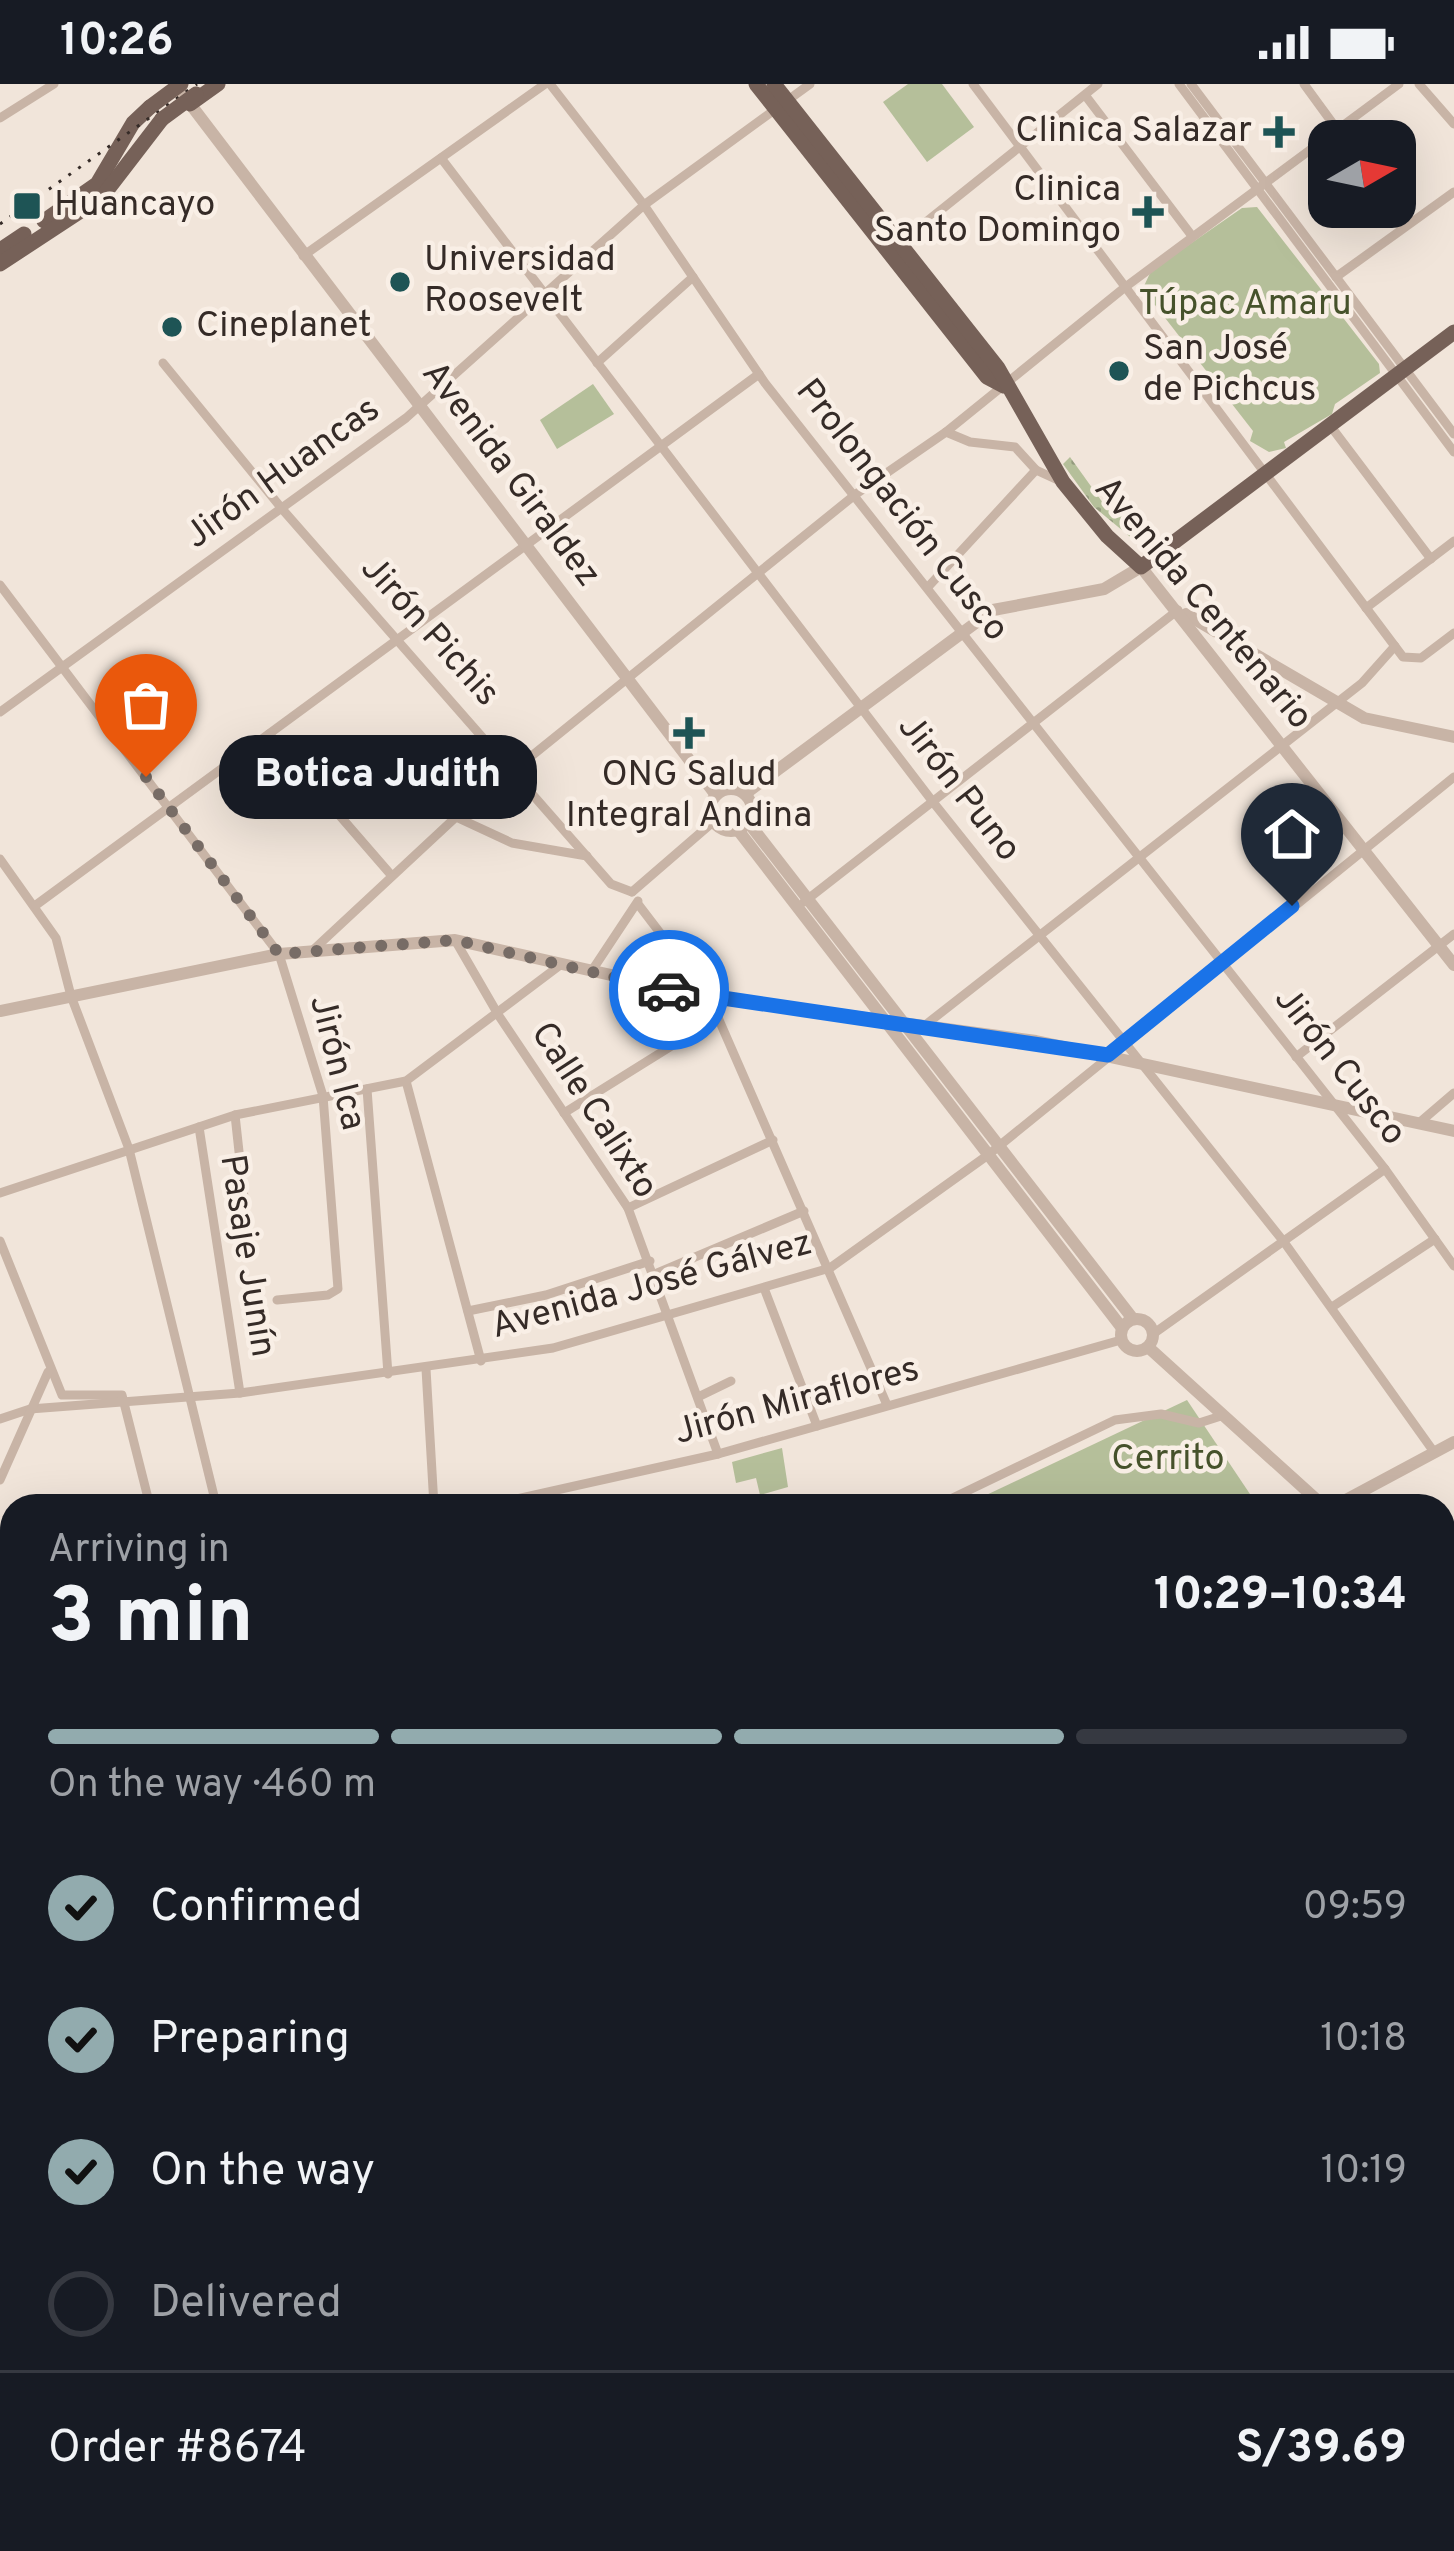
<!DOCTYPE html>
<meta charset="utf-8">
<style>
:root{--surface:#171b24;--page:#20242c;--text:#f1f3f6;--muted:#9ea1a6;--line:#363941;--accent:#92abae}
body{margin:0;font-family:Overpass,sans-serif;background:var(--page);color:var(--text);height:100vh;display:flex;flex-direction:column;font-size:45px;white-space:nowrap}
*{box-sizing:border-box;margin:0}
p{font-size:39px;color:var(--muted)}
.icon{flex:none;width:66px;height:66px;fill:none;stroke:currentColor;stroke-width:2;stroke-linecap:round;stroke-linejoin:round}
.map{position:relative;flex:1;overflow:hidden}
.details{position:absolute;left:0px;top:1410px;width:1455px;height:1059px;display:flex;flex-direction:column;background:var(--surface);border-radius:36px 36px 0 0;box-shadow:0 12px 48px #0002}
.details>*{flex:none}
.needle{width:78px;rotate:81deg}
.tools{position:absolute;left:1308px;top:36px;display:grid;gap:24px}
.tools a{display:grid;place-items:center;width:108px;height:108px;border-radius:24px;background:var(--surface);box-shadow:0 12px 48px #0002;font-size:60px}
.pin{position:absolute;display:grid;place-items:center;width:102px;height:102px;color:#fff;margin:-123px -51px;border-radius:50% 50% 50% 0;rotate:-45deg;box-shadow:0 0 12px #0007}
.pin .icon{rotate:45deg}
.courier{position:absolute;display:grid;place-items:center;width:120px;height:120px;margin:-60px;border:9px solid #1a73e8;border-radius:50%;background:#fff;color:#222;box-shadow:0 3px 15px #0007}
.bubble{position:absolute;height:84px;border-radius:36px;background:var(--surface);box-shadow:0 12px 48px #0002;font-size:39px;font-weight:800;line-height:84px;text-align:center}
.head em{font-style:normal;font-weight:800}
.head div{display:flex;flex-direction:column-reverse}
.head{display:flex;align-items:center;justify-content:space-between;height:204px;padding:0 48px}
h1{font-size:78px;font-weight:800;line-height:90px}
.bar{display:grid;grid-template-columns:repeat(4,1fr);gap:18px 12px;align-content:center;height:144px;padding:0 48px}
.bar i{height:15px;border-radius:9px;background:var(--line)}
.bar .active{background:var(--accent)}
.bar p{grid-column:span 4}
.line{display:flex;align-items:center;gap:30px;padding:0 48px;border-top:3px solid var(--line)}
.line div{flex:1}
ol{padding:0 48px;list-style:none}
li{display:flex;align-items:center;gap:36px;height:132px}
li p{margin-inline-start:auto}
li .icon{padding:12px;border-radius:50%;background:var(--accent);color:#111;stroke-width:4}
li:last-child{color:var(--muted)}
li i{width:66px;height:66px;border:6px solid var(--line);border-radius:50%}
.status{display:flex;justify-content:space-between;align-items:center;height:84px;padding:0 60px;background:var(--surface);direction:ltr}
.status svg{height:33px;fill:currentColor}
.map>svg:first-child{display:block}
.grass{fill:url(#grass-dots)}
.park{fill:#b5bf9a}
.lines{fill:none;stroke-linecap:round;stroke-linejoin:round}
.minor{stroke:#c8b4a6;stroke-width:9}
.tertiary{stroke:#c8b4a6;stroke-width:12}
.primary{stroke:#766158;stroke-width:15}
.rail{stroke:#352b27;stroke-width:3;stroke-dasharray:3 9;stroke-linecap:butt}
.primary-bridge{stroke:#766158;stroke-width:15}
.done{stroke:#776c66;stroke-width:12;stroke-dasharray:0 21.6}
.route{stroke:#1a73e8;stroke-width:15}
.poi-dot{fill:#1e5455;stroke:#f9efe6;stroke-width:4.5}
.labels{text-anchor:middle;dominant-baseline:central;stroke-width:9;stroke-linejoin:round;paint-order:stroke}
.poi-label{font-size:36px;fill:#352b27;stroke:#f9efe6;text-anchor:start}
.park-label{font-size:36px;fill:#46522b;stroke:#f9efe6}
.street-label{font-size:36px;fill:#352b27;stroke:#f9efe6}
</style>
<div class="status"><b>10:26</b><svg viewBox="0 0 49 12"><path d="M0 12V9h3v3zM5 12V6h3v6zM10 12V3h3v9zM15 12V0h3v12zM26 1h20v11H26zM47 4h2v5h-2z"/></svg></div>
<div class="map">
<svg width="1454" height="2467" viewBox="0 0 1454 2467">
<defs>
<pattern id="grass-dots" width="8" height="8" patternUnits="userSpaceOnUse" patternTransform="scale(3)"><rect width="8" height="8" fill="#b5bf9a"/><path d="M2 2h.1M6 6h.1" fill="none" stroke="#949b7e" stroke-width="1.8" stroke-linecap="round"/></pattern>
</defs>
<rect width="100%" height="100%" fill="#f1e5da"/>
<path class="grass" d="M1070,373L1103,419L1110,415L1157,450L1140,461L1094,423L1063,380Z"/>
<g class="park">
<path d="M908,0H942L974,43L927,78L883,18Z"/>
<path d="M1257,123L1379,280L1380,289L1335,320L1332,330L1284,358L1286,364L1269,368L1250,357L1253,347L1155,221L1149,224L1144,202L1151,187L1242,124Z"/>
<path d="M593,300L614,330L557,365L540,336Z"/>
<path d="M1187,1316L1258,1422H963Z"/>
<path d="M782,1364L788,1403L760,1411L756,1394L736,1399L732,1378Z"/>
</g>
<g class="lines">
<g class="minor">
<path d="M550,0L644,121L765,299L1385,1085L1454,1182"/>
<path d="M973,0L1403,573L1421,574L1454,549"/>
<path d="M1179,0L1454,368"/>
<path d="M1191,0L1454,350"/>
<path d="M1304,0L1339,48"/>
<path d="M1419,0L1454,40"/>
<path d="M1085,11L1192,152"/>
<path d="M0,34L54,0"/>
<path d="M441,74L933,718L1284,1158L1434,1368"/>
<path d="M896,162L1098,0"/>
<path d="M303,172L545,0"/>
<path d="M1336,193L1454,108"/>
<path d="M163,279L283,426L611,800L632,808"/>
<path d="M597,279L693,193"/>
<path d="M1329,340L1431,475"/>
<path d="M946,348L970,358L1015,363L1036,386L1062,398"/>
<path d="M0,501L279,870L323,1012L338,1205L328,1211L277,1216"/>
<path d="M928,503L1036,386"/>
<path d="M1366,524L1454,457"/>
<path d="M0,628L406,334L644,121L810,0"/>
<path d="M269,650L392,792"/>
<path d="M456,733L512,759L587,772"/>
<path d="M0,775L56,854L71,912L129,1065L215,1416"/>
<path d="M632,808L713,738"/>
<path d="M804,818L1178,526"/>
<path d="M638,820L709,913L887,1321"/>
<path d="M36,821L759,290"/>
<path d="M455,856L499,932L628,1124L718,1370"/>
<path d="M312,867L456,733L856,410L946,348L1124,204L1399,0"/>
<path d="M591,888L638,817"/>
<path d="M924,942L1362,599L1395,562"/>
<path d="M1296,973L1454,850"/>
<path d="M406,997L481,1277"/>
<path d="M367,1005L388,1290"/>
<path d="M564,1029L718,933"/>
<path d="M235,1031L248,1150"/>
<path d="M1419,1039L1454,1009"/>
<path d="M199,1043L240,1309"/>
<path d="M0,1109L235,1031L406,997L559,882"/>
<path d="M628,1124L773,1056"/>
<path d="M0,1157L62,1311H122L150,1422"/>
<path d="M655,1190L804,1127"/>
<path d="M764,1204L817,1342"/>
<path d="M1332,1223L1435,1155"/>
<path d="M468,1227L546,1211L650,1177"/>
<path d="M1153,1250L1385,1085"/>
<path d="M426,1285L434,1422"/>
<path d="M698,1313L731,1297"/>
<path d="M0,1335L30,1325L240,1309L553,1264L830,1184L988,1071L1454,693"/>
<path d="M0,1396L48,1288"/>
<path d="M485,1422L718,1370L1121,1256"/>
<path d="M936,1422L1115,1336L1161,1330L1199,1339L1221,1332"/>
<path d="M1367,1422H1375"/>
<path d="M0,1468L12,1536"/>
<path d="M1443,1482L1454,1473"/>
<path d="M0,1562L12,1559"/>
<path d="M1443,1683L1454,1677"/>
<path d="M0,1763L12,1766"/>
<path d="M1443,1800L1454,1794"/>
<path d="M1454,1947L1443,1951L1454,2035"/>
<path d="M0,2053L12,2047"/>
<path d="M1443,2055H1454"/>
<path d="M1443,2201H1454"/>
<path d="M0,2238L12,2233"/>
<path d="M1443,2359L1454,2358"/>
<path d="M0,2399L12,2393"/>
<path d="M140,2457L145,2467"/>
<path d="M269,2457L276,2467"/>
<path d="M540,2457L547,2467"/>
<path d="M716,2457L723,2467"/>
<path d="M814,2457L819,2467"/>
<path d="M984,2457L987,2461"/>
<path d="M1110,2457L1115,2467"/>
<path d="M1220,2457L1221,2467"/>
<path d="M38,2467L59,2457"/>
<path d="M322,2467L338,2457"/>
<path d="M1328,2467V2457"/>
<path d="M1367,2467L1374,2457"/>
</g>
<g class="tertiary">
<path d="M175,0L716,711"/>
<path d="M1186,530L1364,634L1454,653"/>
<circle cx="731" cy="726" r="21"/>
<path d="M745,710L993,526L1104,505L1141,483L1454,881"/>
<path d="M748,738L1133,1235"/>
<path d="M738,746L1122,1244"/>
<path d="M0,927L279,870L455,856L709,913L1036,957L1454,1047"/>
<circle cx="1137" cy="1251" r="16"/>
<path d="M1148,1263L1318,1417L1342,1418L1454,1358"/>
<path d="M0,1454H12"/>
<path d="M1443,1704L1454,1722"/>
<path d="M1443,1886L1454,1887"/>
</g>
<g class="primary">
<path d="M756,0L987,293L1004,302"/>
<path d="M774,0L998,284L1063,398L1107,452L1141,483L1454,248"/>
<path d="M190,20L218,0"/>
<path d="M44,137L97,100L133,39L150,23"/>
<path d="M0,166L24,150"/>
<path d="M0,180L102,113L162,35"/>
</g>
<path class="rail" d="M0,140L197,0"/>
<g class="primary-bridge">
<path d="M150,23L181,0"/>
<path d="M162,35L196,10"/>
</g>
</g>
<g class="lines">
<path class="done" d="M146,693L279,870L455,856L669,906"/>
<path class="route" d="M669,906L1108,971L1292,822"/>
</g>
<g class="poi-dot">
<path d="M1273 30h12v12h12v12h-12v12h-12v-12h-12v-12h12z"/>
<rect x="12" y="107" width="30" height="30" rx="6"/>
<path d="M1142 110h12v12h12v12h-12v12h-12v-12h-12v-12h12z"/>
<circle cx="400" cy="198" r="12"/>
<circle cx="172" cy="243" r="12"/>
<circle cx="1119" cy="287" r="12"/>
<path d="M683 631h12v12h12v12h-12v12h-12v-12h-12v-12h12z"/>
</g>
<g class="labels">
<g class="poi-label">
<text x="1252" y="48" text-anchor="end">Clinica Salazar</text>
<text x="1121" y="107" text-anchor="end">Clinica<tspan x="1121" dy="41">Santo Domingo</tspan></text>
<text x="54" y="122">Huancayo</text>
<text x="424" y="177">Universidad<tspan x="424" dy="41">Roosevelt</tspan></text>
<text x="196" y="243">Cineplanet</text>
<text x="1143" y="266">San José<tspan x="1143" dy="41">de Pichcus</tspan></text>
<text x="689" y="692" text-anchor="middle">ONG Salud<tspan x="689" dy="41">Integral Andina</tspan></text>
</g>
<g class="park-label">
<text x="1245" y="221">Túpac Amaru</text>
<text x="1168" y="1376">Cerrito</text>
</g>
<g class="street-label">
<text transform="translate(283 390) rotate(-36)">Jirón Huancas</text>
<text transform="translate(510 391) rotate(53)">Avenida Giraldez</text>
<text transform="translate(901 427) rotate(52)">Prolongación Cusco</text>
<text transform="translate(1202 520) rotate(50)">Avenida Centenario</text>
<text transform="translate(429 548) rotate(48)">Jirón Pichis</text>
<text transform="translate(958 705) rotate(52)">Jirón Puno</text>
<text transform="translate(336 979) rotate(76)">Jirón Ica</text>
<text transform="translate(1339 983) rotate(52)">Jirón Cusco</text>
<text transform="translate(593 1027) rotate(57)">Calle Calixto</text>
<text transform="translate(246 1172) rotate(81)">Pasaje Junín</text>
<text transform="translate(652 1202) rotate(-15)">Avenida José Gálvez</text>
<text transform="translate(797 1318) rotate(-15)">Jirón Miraflores</text>
</g>
</g>
</svg>
<div class="tools">
<a><svg class="needle" viewBox="-14 -14 28 28"><path d="M0-13l5 13h-10z" fill="#e53935"/><path d="M0 13l5-13h-10z" fill="#9ea1a6"/></svg></a>
</div>
<div class="pin" style="left:146px;top:693px;background:#ea580c"><svg class="icon" aria-label="bag" viewBox="0 0 24 24"><path d="M5 8h14l-1 12H6zM9 8a3 3 0 0 1 6 0"/></svg></div>
<div class="pin" style="left:1292px;top:822px;background:#1f2937"><svg class="icon" aria-label="home" viewBox="0 0 24 24"><path d="M3 11l9-7 9 7M6 9v11h12V9"/></svg></div>
<div class="courier" style="left:669px;top:906px"><svg class="icon" aria-label="car" viewBox="0 0 24 24"><path d="M5 17H2v-5l4-1 3-4h7l3 4 3 1v5h-3M9 17h6M6 11h13"/><circle cx="7" cy="17" r="2"/><circle cx="17" cy="17" r="2"/></svg></div>
<div class="bubble" style="left:219px;top:651px;width:318px">Botica Judith</div>
<section class="details">
<div class="head"><div><h1>3 min</h1><p>Arriving in</p></div><em>10:29–10:34</em></div>
<div class="bar"><i class="active"></i><i class="active"></i><i class="active"></i><i></i><p>On the way · 460 m</p></div>
<ol>
<li><svg class="icon" aria-label="check" viewBox="0 0 24 24"><path d="M5 12l5 5 9-10"/></svg>Confirmed<p>09:59</p></li>
<li><svg class="icon" aria-label="check" viewBox="0 0 24 24"><path d="M5 12l5 5 9-10"/></svg>Preparing<p>10:18</p></li>
<li><svg class="icon" aria-label="check" viewBox="0 0 24 24"><path d="M5 12l5 5 9-10"/></svg>On the way<p>10:19</p></li>
<li><i></i>Delivered</li>
</ol>
<div class="line" style="height:156px"><div>Order #8674</div><b>S/39.69</b></div>
</section>
</div>
